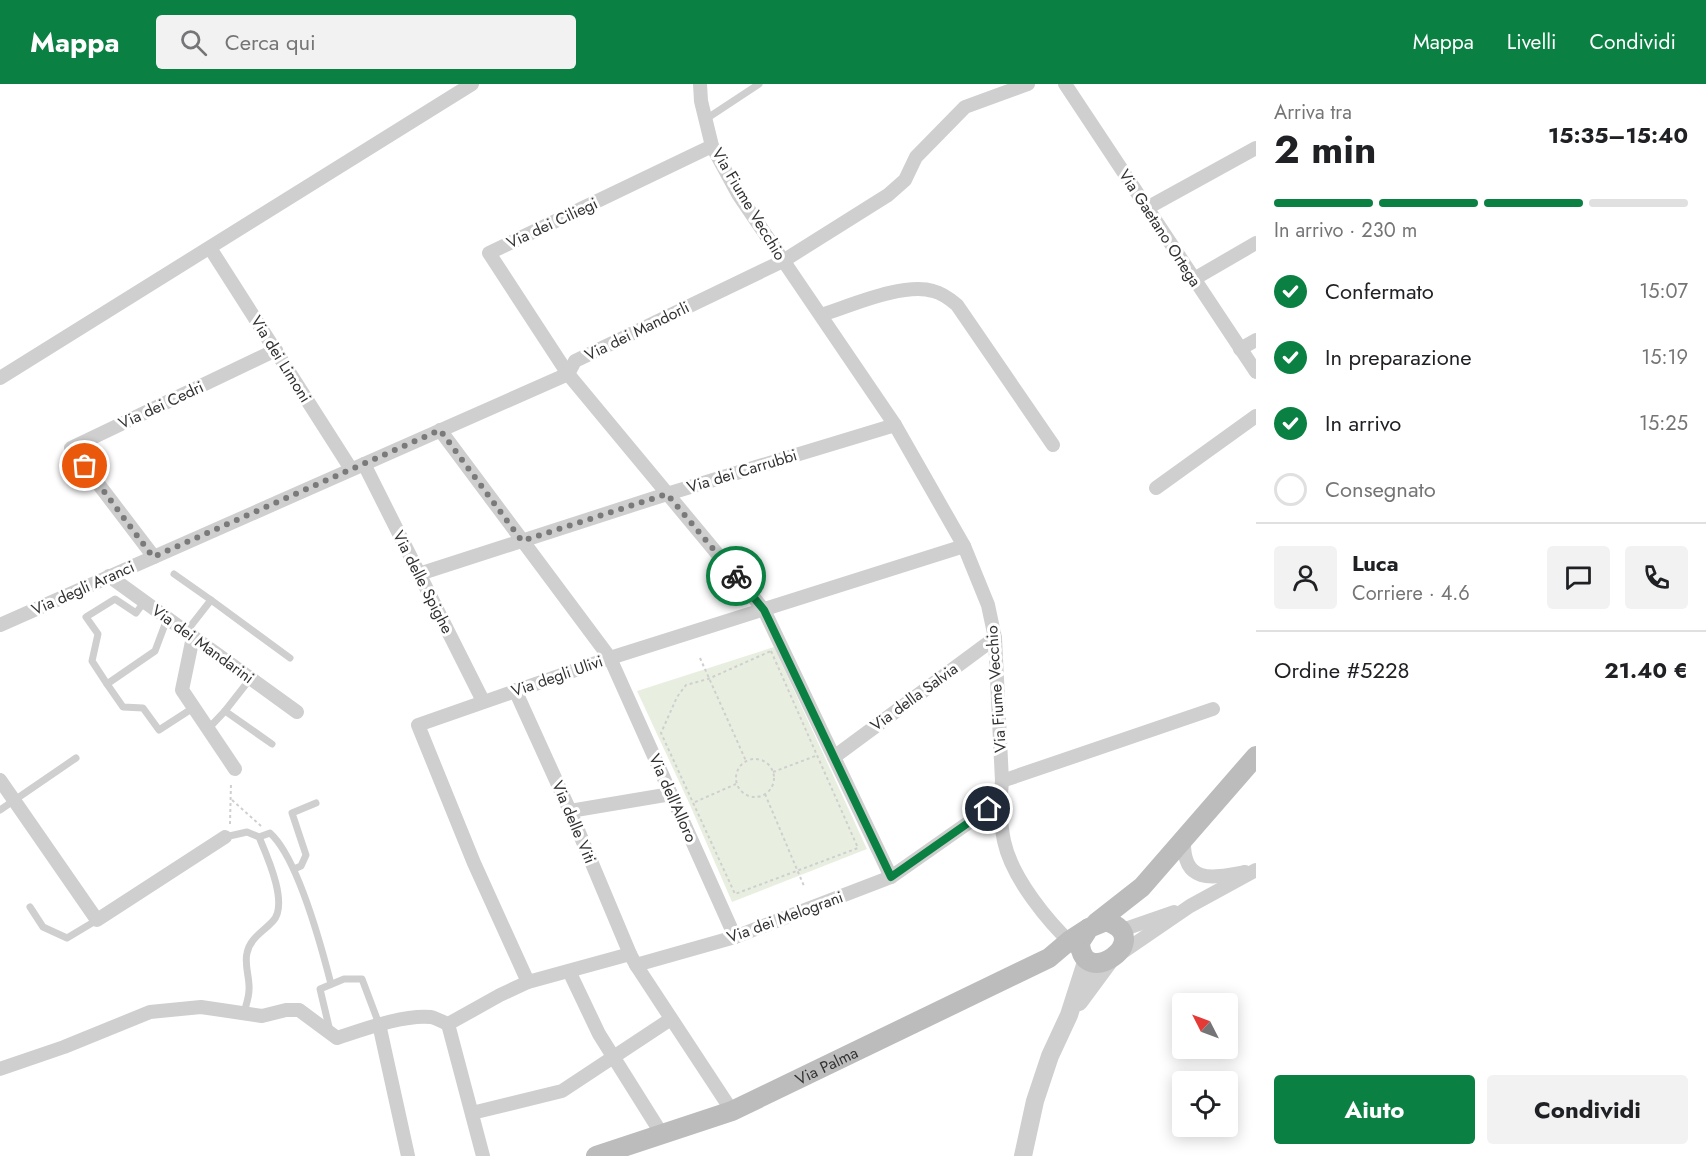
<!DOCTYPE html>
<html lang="it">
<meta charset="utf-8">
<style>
:root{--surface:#fff;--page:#f2f2f2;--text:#202124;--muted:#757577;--line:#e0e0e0;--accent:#0b8043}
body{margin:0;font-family:Jost,sans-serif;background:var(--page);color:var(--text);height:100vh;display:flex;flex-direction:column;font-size:22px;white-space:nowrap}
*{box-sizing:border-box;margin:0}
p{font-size:20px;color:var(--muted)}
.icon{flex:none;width:33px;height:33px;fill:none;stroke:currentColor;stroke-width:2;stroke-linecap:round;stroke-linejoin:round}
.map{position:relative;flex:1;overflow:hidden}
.panel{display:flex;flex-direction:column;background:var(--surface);width:450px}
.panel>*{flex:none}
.needle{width:39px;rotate:312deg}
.controls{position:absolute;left:1172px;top:909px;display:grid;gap:12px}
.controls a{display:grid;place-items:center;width:66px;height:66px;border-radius:6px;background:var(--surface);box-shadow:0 3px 15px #0003;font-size:30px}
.pin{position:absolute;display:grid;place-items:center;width:51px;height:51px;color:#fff;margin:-26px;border:3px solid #fff;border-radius:50%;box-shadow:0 2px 6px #0007}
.courier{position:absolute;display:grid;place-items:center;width:60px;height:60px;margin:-30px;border:4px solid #0b8043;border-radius:50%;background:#fff;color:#222;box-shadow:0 2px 8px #0007}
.head em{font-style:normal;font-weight:700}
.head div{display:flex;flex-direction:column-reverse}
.head{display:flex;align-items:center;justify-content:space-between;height:102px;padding:0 18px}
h1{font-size:39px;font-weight:700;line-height:45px}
.bar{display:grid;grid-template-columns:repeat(4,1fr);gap:9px 6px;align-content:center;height:72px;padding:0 18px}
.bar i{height:8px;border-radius:4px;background:var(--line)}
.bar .current{background:var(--accent)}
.bar p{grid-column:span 4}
.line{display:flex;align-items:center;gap:15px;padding:0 18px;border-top:2px solid var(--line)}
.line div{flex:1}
.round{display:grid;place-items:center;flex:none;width:63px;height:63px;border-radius:6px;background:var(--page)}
ol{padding:0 18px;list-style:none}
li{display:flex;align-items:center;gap:18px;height:66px}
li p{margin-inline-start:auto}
li .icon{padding:6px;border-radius:50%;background:var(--accent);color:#fff;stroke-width:4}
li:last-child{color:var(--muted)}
li i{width:33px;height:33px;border:3px solid var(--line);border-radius:50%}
.action{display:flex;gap:12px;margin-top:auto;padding:12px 18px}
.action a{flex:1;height:69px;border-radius:6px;background:var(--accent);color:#fff;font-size:24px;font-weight:700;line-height:69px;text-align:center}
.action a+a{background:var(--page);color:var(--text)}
header{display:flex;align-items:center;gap:36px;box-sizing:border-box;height:84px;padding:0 30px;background:var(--accent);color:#fff}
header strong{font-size:28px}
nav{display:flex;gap:33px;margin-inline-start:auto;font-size:21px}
.search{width:420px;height:54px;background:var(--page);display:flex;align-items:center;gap:15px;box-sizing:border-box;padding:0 21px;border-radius:6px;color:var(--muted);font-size:22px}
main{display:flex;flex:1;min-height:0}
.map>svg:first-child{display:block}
.green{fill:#e9efe0}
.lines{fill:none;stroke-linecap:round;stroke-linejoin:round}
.path{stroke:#cfcfcf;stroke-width:2;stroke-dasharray:3 3;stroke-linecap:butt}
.service{stroke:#cfcfcf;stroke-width:7}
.minor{stroke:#cfcfcf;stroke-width:14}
.tertiary{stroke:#cfcfcf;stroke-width:18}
.secondary{stroke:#bcbcbc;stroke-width:20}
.done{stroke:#7a7a7a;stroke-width:6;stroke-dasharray:0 10.8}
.route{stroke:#0b8043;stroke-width:8}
.labels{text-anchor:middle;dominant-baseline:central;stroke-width:6;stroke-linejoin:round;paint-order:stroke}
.street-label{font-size:16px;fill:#323232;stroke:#fff}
</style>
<header>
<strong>Mappa</strong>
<div class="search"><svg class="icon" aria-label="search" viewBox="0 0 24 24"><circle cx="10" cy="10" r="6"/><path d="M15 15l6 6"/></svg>Cerca qui</div>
<nav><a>Mappa</a><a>Livelli</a><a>Condividi</a></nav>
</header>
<main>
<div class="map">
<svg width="1256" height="1072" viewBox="0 0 1256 1072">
<rect width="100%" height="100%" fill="#fff"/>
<path class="green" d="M774,563L867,765L732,818L690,721L637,607Z"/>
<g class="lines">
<g class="path">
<path d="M771,567L858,764L735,810L661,649L677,613L686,601L708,595Z"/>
<path d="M700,574L746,677"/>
<circle cx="755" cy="694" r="19"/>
<path d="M773,688L818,671"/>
<path d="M765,710L804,802"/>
<path d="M232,716L261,742"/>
<path d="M695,718L736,700"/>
<path d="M230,740L231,698"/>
</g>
<g class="service">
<path d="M706,35L759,0"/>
<path d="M174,490L211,516"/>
<path d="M167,535L155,567L107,600L123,623L143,624L159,646L193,624"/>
<path d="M186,548L211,516L290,574"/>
<path d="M107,600L92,577L98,550L86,533L115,515L136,529L144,518"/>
<path d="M225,627L250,595"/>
<path d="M208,645L225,627L272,660"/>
<path d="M0,726L76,674"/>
<path d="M225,753L247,748L259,753C267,772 289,820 273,837C263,848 250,854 247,869C244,881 250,894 249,906C249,913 246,921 244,929"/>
<path d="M259,753L270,749C298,774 321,861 331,900"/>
<path d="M294,785L301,782L306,771L292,729L316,719"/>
<path d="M30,823L43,843L67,854L97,836"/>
<path d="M330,947L320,905L344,895H362L379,940"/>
</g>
<g class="minor">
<path d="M700,0L701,17L712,62L738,110L895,341L964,462L988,521L995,554L1002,697C1000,717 1000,738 1004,757C1012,794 1048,838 1075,863"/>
<path d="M1065,0L1256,288"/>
<path d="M712,62L489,169L568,290L764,526L891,793"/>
<path d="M1147,124L1256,64"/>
<path d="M210,164L351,385"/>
<path d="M1194,195L1256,159"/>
<path d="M821,231C850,222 904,198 933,207C942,209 950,215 957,221L1053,361"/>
<path d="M1240,265L1256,256"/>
<path d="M0,294L472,0"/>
<path d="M440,346L610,574L735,853"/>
<path d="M364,380L483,617"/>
<path d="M1156,404L1256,332"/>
<path d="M154,473L71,364L276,266"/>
<path d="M419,490L667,410L895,341"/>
<path d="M109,492L297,628"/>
<path d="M0,541L568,290L575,277L783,177L888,111L905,96L916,73L965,23L1028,0"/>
<path d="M193,553L182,606L235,685"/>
<path d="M515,606L570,727L630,870"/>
<path d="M834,673L995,554"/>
<path d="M0,696L97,836L225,753"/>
<path d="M1002,697L1213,625"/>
<path d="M570,727L671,710"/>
<path d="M1184,757C1183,801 1213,794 1245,788"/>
<path d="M1122,846L1174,828"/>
<path d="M1117,872L1190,822L1256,786"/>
<path d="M636,881L732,1027"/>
<path d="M569,887L599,950L663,1052"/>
<path d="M528,898L474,779L418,641L610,574L964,462"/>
<path d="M379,940L408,1072"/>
<path d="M448,940L500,911L528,898L630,870L636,881L735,853L891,793L988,725"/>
<path d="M448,940L483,1072"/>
<path d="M0,985L64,963L150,928L201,923L262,932L286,926H299L337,954C362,946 404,930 431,933C436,934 443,938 448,940"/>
<path d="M472,1029L562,1007L671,935"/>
</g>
<g class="tertiary">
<path d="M1079,918L1110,876"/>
<path d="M1023,1072L1035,1017L1050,972L1069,931L1087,875"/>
</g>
<g class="secondary">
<path d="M1106,837C1158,855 1081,908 1080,858L1089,844Z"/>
<path d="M1096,839L1142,803L1256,672"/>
<path id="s1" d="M596,1072L732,1027L1049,874L1069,857L1089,844"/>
</g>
</g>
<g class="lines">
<path class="done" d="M85,382L153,473L440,346L522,457L667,410L736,492"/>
<path class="route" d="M736,492L764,526L891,793L988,725"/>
</g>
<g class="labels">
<g class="street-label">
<text transform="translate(749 120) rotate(59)">Via Fiume Vecchio</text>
<text transform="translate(552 139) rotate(-25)">Via dei Ciliegi</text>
<text transform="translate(1160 144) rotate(57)">Via Gaetano Ortega</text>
<text transform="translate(637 247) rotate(-26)">Via dei Mandorli</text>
<text transform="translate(281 275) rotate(58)">Via dei Limoni</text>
<text transform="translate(161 321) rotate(-25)">Via dei Cedri</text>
<text transform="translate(742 387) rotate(-17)">Via dei Carrubbi</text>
<text transform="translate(423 498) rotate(63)">Via delle Spighe</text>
<text transform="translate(83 504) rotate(-24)">Via degli Aranci</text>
<text transform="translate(203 560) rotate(36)">Via dei Mandarini</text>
<text transform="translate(557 592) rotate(-19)">Via degli Ulivi</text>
<text transform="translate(996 605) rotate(-94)">Via Fiume Vecchio</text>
<text transform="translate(914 613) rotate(-36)">Via della Salvia</text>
<text transform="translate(673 714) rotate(66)">Via dell'Alloro</text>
<text transform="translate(574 738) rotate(67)">Via delle Viti</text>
<text transform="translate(785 833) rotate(-20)">Via dei Melograni</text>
<text stroke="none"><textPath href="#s1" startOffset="248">Via Palma</textPath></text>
</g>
</g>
</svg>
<div class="controls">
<a><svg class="needle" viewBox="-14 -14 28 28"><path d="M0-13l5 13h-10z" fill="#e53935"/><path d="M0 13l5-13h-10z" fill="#757577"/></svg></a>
<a><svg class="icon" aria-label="locate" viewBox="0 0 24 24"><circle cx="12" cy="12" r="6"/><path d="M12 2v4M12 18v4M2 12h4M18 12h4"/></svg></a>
</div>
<div class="pin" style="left:85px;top:382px;background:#ea580c"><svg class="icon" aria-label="bag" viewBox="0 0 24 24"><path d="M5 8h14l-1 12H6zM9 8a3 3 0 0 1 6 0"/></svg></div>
<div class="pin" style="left:988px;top:725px;background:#1f2937"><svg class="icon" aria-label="home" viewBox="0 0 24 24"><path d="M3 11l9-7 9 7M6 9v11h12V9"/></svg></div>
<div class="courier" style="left:736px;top:492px"><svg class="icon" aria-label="bike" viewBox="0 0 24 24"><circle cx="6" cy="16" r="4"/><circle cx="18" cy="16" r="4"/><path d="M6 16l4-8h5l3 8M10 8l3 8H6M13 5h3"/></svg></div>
</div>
<section class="panel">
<div class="head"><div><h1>2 min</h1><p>Arriva tra</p></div><em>15:35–15:40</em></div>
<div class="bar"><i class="current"></i><i class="current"></i><i class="current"></i><i></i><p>In arrivo · 230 m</p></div>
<ol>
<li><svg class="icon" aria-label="check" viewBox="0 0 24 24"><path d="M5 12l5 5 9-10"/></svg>Confermato<p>15:07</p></li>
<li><svg class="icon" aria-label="check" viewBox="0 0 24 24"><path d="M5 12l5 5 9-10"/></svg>In preparazione<p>15:19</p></li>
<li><svg class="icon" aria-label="check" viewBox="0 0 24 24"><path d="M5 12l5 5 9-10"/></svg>In arrivo<p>15:25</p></li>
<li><i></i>Consegnato</li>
</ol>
<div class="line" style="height:108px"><a class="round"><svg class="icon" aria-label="person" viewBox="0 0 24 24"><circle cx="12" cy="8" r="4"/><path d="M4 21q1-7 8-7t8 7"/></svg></a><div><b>Luca</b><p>Corriere · 4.6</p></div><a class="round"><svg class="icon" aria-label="chat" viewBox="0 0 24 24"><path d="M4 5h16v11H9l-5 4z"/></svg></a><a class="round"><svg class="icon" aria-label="phone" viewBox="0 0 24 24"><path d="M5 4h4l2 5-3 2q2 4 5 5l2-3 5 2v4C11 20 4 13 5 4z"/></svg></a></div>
<div class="line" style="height:78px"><div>Ordine #5228</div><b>21.40 €</b></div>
<div class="action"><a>Aiuto</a><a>Condividi</a></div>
</section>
</main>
